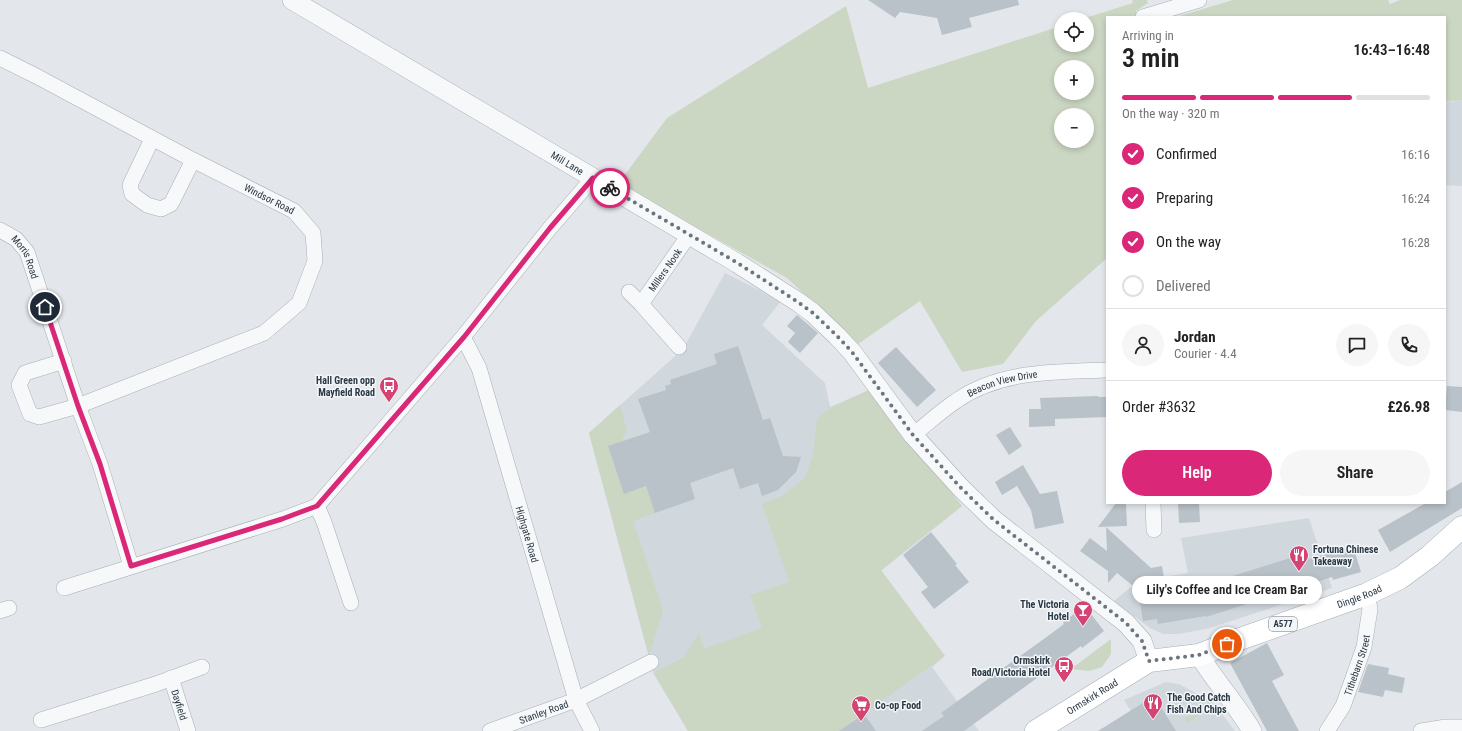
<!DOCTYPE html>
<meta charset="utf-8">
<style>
:root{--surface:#fff;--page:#f6f6f6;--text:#222;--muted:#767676;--line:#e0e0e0;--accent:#db2777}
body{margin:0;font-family:"Roboto Condensed",sans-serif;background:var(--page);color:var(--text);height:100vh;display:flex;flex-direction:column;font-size:15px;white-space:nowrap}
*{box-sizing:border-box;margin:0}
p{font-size:13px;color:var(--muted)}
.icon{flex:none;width:22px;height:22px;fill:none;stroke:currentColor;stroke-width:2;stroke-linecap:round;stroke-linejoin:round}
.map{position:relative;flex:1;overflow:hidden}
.drawer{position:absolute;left:1106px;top:16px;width:340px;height:488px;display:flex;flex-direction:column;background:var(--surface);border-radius:0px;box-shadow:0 2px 6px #0003}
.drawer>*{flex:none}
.fabs{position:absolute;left:1054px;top:12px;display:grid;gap:8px}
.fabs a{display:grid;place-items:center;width:40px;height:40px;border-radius:50%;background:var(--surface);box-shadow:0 2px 6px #0003;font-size:20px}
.pin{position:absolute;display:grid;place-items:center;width:34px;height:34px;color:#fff;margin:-17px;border:2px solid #fff;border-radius:50%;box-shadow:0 1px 4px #0007}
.courier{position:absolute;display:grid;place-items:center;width:40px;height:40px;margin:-20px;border:3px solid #db2777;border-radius:50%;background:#fff;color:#222;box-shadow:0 1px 5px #0007}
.bubble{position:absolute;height:28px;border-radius:14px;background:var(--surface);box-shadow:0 2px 6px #0003;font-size:13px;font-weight:600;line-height:28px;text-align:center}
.headline em{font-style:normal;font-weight:600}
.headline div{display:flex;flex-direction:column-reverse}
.headline{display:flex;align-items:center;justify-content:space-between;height:68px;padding:0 16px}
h1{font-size:26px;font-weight:600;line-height:30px}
.bar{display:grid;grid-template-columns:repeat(4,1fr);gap:6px 4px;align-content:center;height:48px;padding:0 16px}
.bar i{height:5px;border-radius:3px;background:var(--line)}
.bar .current{background:var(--accent)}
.bar p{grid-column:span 4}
.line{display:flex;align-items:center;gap:10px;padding:0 16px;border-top:1px solid var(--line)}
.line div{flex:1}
.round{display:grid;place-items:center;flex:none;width:42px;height:42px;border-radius:21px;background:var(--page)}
ol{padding:0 16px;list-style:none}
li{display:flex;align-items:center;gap:12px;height:44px}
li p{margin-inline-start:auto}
li .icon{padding:4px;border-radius:50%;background:var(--accent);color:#fff;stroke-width:4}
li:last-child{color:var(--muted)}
li i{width:22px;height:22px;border:2px solid var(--line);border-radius:50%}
.button{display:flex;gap:8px;margin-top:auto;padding:8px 16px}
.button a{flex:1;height:46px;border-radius:24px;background:var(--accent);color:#fff;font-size:16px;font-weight:600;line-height:46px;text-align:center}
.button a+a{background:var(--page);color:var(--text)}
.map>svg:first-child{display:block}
.built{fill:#d0d7dd}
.green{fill:#cbd6c3;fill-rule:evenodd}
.building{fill:#b9c2c9}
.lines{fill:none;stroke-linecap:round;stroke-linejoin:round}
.minor-casing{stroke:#a7afb6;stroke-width:16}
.tertiary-casing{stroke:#a7afb6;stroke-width:20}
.primary-casing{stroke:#a1aeb8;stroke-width:23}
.minor{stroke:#f6f8f9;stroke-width:15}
.tertiary{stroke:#f6f8f9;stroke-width:19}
.primary{stroke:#fff;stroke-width:22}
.done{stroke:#6a757e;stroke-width:4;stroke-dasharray:0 7.2}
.route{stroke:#db2777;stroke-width:5}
.labels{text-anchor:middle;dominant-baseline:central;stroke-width:3;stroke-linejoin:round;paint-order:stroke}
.shield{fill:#f3f6f8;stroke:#66717a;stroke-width:1}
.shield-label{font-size:9px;font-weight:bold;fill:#293844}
.street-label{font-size:10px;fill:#293844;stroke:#f3f6f8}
.poi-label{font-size:10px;font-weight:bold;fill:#293844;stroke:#f3f6f8;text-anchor:end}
</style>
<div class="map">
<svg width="1462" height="731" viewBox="0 0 1462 731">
<rect width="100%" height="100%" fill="#e3e7eb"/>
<g class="built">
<path d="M1462,100V186L1445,185V103Z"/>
<path d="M725,273L781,301L762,325L825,383L830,407L869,390L962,506L881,571L945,656L932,667L979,731H688L653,673L589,433L683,349Z"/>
<path d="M1309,518L1332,588L1210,628L1179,634H1163L1150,628L1114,601L1138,581L1188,573L1181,538Z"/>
<path d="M1166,682L1179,684L1210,701L1215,705L1235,731H1144L1124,700Z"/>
</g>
<g class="green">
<path d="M1132,0H1147L1148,3L1136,11L1137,17H1107V258L1036,321L1003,364L962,372L920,301L858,344L787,278L618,184L667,118L846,6L868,88L1061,26V45H1087V19H1082L1133,3ZM1061,67H1087V93H1061ZM1061,115H1087V141H1061Z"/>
<path d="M1233,0H1388L1390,4L1400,0H1462V100L1445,102V17H1176Z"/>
<path d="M869,390L962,506L881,570L945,656L839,731H688L654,673L684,657L699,633L704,649L762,628L750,595L789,582L762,504L782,496L805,478L813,455L817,418L831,408Z"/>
<path d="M620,405L627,431L623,436V441L608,447L624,493L646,486L655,513L633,521L663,610L649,655L589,433Z"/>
<path d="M1111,639V654L1102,667L1089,671L1071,669Z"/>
<path d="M1210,701L1213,706L1188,723L1185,719Z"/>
</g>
<g class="building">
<path d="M868,0H1018L1019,5L969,18L972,27L942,35L937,18L900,12L895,18Z"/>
<path d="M797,315L818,333L800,353L788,342L795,333L787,326Z"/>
<path d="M738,346L763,420L770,418L783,456L801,457L796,472L778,490L762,496L758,483L740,489L733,468L690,483L695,499L655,513L646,486L624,494L608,446L650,432L638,399L666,390L665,386L671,384L670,380L717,364L714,354Z"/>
<path d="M896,347L936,390L917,407L878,363Z"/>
<path d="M1447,386L1462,387V412L1445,410Z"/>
<path d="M1098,396L1099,397H1107V417L1055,419V426L1029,427V409H1041L1040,398Z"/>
<path d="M1010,427L1022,446L1009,455L996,435Z"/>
<path d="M1023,465L1040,494L1057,491L1064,523L1035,529L1031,510L1017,486L1002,495L995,482Z"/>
<path d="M1462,482V508L1390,552L1378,530L1426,503H1445V492Z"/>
<path d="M1116,503H1126L1127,526L1098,527Z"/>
<path d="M1178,503H1199L1200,522L1179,523Z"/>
<path d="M1106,527L1151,568L1162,566L1166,589L1183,587L1184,591L1300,555L1302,561L1353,546L1361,572L1333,580L1332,577L1206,617V616L1158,624L1157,619L1143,621L1138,590L1117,573L1108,583V571L1080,551L1090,538L1107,551Z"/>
<path d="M931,532L957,564L955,565L969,582L934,609L921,592L928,587L903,555Z"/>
<path d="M1085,606L1104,631L1082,648L1081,646L964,731H922L944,716L941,713L1052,633L1064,624L1063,622Z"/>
<path d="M1267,643L1284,675L1272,681L1299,731H1267L1230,663Z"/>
<path d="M1368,664L1389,668L1388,674L1405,678L1402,693L1385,690L1383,697L1358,692Z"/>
<path d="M1154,696L1176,731H1098Z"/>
<path d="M864,714L876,731H839Z"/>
</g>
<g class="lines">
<g class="minor-casing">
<g id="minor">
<path d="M1143,17L1199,0"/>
<path id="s1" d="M0,58L38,77L193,160L294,211L313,233L315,261L299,303L264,333L78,406L39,417L30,414L19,385L25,373L64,361"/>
<path d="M152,139L130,185L132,194L147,205L161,209L171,204L193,160"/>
<path id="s2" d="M0,230L16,239L27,252L78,406L100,464L131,566"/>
<path d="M629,292L641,304"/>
<path id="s3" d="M463,337L479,368L576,700L592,731"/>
<path id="s4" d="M679,347L641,304L689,235"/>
<path id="s5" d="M913,435C927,424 941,411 956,401C1000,370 1056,372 1107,370"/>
<path d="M1153,503L1154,530"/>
<path d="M317,506L324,522L351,603"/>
<path d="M64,588L283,519L317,506L463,337L550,228L593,178"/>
<path d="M0,611L9,608"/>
<path id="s6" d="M171,678L188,731"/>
<path d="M41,720L156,684L202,667"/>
<path id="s7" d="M490,731L576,700L651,662"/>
<path id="s8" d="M1327,731L1343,706L1364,647L1370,609L1367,594"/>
<path d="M1421,731L1446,727H1462"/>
</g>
</g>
<g class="tertiary-casing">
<g id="tertiary">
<path id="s9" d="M292,0L737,263L798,302L813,313L837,336L852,352L913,435L960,487L994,520L1126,623L1142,641L1149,661"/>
<path d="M1199,655C1215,681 1236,704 1252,731"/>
</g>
</g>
<g class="primary-casing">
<g id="primary">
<path id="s10" d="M1036,731L1149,661L1199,655L1240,639L1367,594L1400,578L1430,556L1462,527"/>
</g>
</g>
<use href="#minor" class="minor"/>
<use href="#tertiary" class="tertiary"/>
<use href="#primary" class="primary"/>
</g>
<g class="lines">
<path class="done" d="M610,188L736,262L798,302L813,313L837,336L852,352L913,435L960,487L994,520L1126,623L1142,641L1149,661L1199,655L1227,644"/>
<path class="route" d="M45,307L78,406L100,464L131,566L282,519L317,506L464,337L550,228L593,178L610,188"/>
</g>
<defs>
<g id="bus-pin" transform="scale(1)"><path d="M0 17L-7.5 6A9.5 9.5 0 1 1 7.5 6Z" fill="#d44371" stroke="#f3f6f8"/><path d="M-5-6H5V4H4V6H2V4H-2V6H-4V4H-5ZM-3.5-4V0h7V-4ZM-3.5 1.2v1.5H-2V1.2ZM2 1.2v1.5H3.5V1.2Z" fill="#fff"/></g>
<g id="restaurant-pin" transform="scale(1)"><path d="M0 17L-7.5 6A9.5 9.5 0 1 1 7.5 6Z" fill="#d44371" stroke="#f3f6f8"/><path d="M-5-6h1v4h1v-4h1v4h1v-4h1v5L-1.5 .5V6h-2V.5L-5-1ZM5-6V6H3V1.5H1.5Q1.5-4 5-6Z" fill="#fff"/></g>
<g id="bar-pin" transform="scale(1)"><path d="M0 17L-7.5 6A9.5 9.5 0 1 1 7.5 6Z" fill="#d44371" stroke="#f3f6f8"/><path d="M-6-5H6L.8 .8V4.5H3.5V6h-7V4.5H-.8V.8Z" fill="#fff"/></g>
<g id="supermarket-pin" transform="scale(1)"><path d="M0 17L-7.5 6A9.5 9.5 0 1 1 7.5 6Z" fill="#d44371" stroke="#f3f6f8"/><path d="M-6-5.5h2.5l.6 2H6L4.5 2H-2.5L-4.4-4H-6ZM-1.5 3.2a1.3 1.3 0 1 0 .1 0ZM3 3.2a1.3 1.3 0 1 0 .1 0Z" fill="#fff"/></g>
</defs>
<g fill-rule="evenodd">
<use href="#bus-pin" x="389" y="386"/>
<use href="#restaurant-pin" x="1299" y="555"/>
<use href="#bar-pin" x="1083" y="610"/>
<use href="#bus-pin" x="1064" y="666"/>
<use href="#restaurant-pin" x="1153" y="703"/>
<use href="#supermarket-pin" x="861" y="705"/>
</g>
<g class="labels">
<rect class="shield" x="1269" y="617" width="28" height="14" rx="3"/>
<g class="shield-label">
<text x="1283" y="624">A577</text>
</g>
<g class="street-label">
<text stroke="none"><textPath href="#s9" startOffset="320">Mill Lane</textPath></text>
<text stroke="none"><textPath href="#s1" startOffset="304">Windsor Road</textPath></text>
<text stroke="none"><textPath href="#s2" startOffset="39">Morris Road</textPath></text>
<text stroke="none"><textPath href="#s4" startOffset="99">Millers Nook</textPath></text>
<text stroke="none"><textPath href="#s5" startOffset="105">Beacon View Drive</textPath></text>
<text stroke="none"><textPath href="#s3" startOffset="208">Highgate Road</textPath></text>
<text stroke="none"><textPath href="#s10" startOffset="354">Dingle Road</textPath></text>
<text stroke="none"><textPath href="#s8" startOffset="73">Tithebarn Street</textPath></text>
<text stroke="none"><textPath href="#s10" startOffset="66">Ormskirk Road</textPath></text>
<text stroke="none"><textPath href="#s6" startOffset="28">Dayfield</textPath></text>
<text stroke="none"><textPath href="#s7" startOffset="57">Stanley Road</textPath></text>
</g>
<g class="poi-label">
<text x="375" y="380">Hall Green opp<tspan x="375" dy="12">Mayfield Road</tspan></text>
<text x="1313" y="549" text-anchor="start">Fortuna Chinese<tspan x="1313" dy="12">Takeaway</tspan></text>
<text x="1069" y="604">The Victoria<tspan x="1069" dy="12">Hotel</tspan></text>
<text x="1050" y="660">Ormskirk<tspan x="1050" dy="12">Road/Victoria Hotel</tspan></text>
<text x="1167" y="697" text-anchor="start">The Good Catch<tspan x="1167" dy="12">Fish And Chips</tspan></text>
<text x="875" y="705" text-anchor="start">Co-op Food</text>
</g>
</g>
</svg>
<div class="fabs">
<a><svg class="icon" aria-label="locate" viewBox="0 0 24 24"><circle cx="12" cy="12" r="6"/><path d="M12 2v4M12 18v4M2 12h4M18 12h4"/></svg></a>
<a>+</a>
<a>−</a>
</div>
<div class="pin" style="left:1227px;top:644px;background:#ea580c"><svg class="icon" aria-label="bag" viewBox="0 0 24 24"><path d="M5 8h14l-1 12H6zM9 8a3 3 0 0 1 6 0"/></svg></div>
<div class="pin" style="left:45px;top:307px;background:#1f2937"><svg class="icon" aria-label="home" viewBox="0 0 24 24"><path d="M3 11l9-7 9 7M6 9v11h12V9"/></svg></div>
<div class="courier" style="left:610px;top:188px"><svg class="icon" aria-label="bike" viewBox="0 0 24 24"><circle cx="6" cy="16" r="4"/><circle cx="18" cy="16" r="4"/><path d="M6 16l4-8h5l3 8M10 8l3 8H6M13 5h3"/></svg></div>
<div class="bubble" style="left:1132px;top:576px;width:190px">Lily's Coffee and Ice Cream Bar</div>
<section class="drawer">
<div class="headline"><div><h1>3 min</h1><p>Arriving in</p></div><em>16:43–16:48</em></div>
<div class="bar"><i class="current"></i><i class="current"></i><i class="current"></i><i></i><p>On the way · 320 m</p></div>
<ol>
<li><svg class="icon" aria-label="check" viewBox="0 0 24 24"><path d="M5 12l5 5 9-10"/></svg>Confirmed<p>16:16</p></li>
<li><svg class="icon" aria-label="check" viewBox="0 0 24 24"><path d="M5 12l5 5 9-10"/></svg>Preparing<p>16:24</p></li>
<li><svg class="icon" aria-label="check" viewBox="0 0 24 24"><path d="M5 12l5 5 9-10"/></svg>On the way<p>16:28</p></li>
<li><i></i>Delivered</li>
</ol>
<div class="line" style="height:72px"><a class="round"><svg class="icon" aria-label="person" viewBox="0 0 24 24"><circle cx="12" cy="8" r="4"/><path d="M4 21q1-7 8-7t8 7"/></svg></a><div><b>Jordan</b><p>Courier · 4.4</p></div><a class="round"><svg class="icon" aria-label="chat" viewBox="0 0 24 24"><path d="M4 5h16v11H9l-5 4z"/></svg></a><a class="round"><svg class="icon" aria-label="phone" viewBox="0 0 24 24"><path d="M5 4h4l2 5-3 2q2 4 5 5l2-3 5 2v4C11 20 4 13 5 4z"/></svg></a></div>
<div class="line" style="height:52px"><div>Order #3632</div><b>£26.98</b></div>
<div class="button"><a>Help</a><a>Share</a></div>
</section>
</div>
